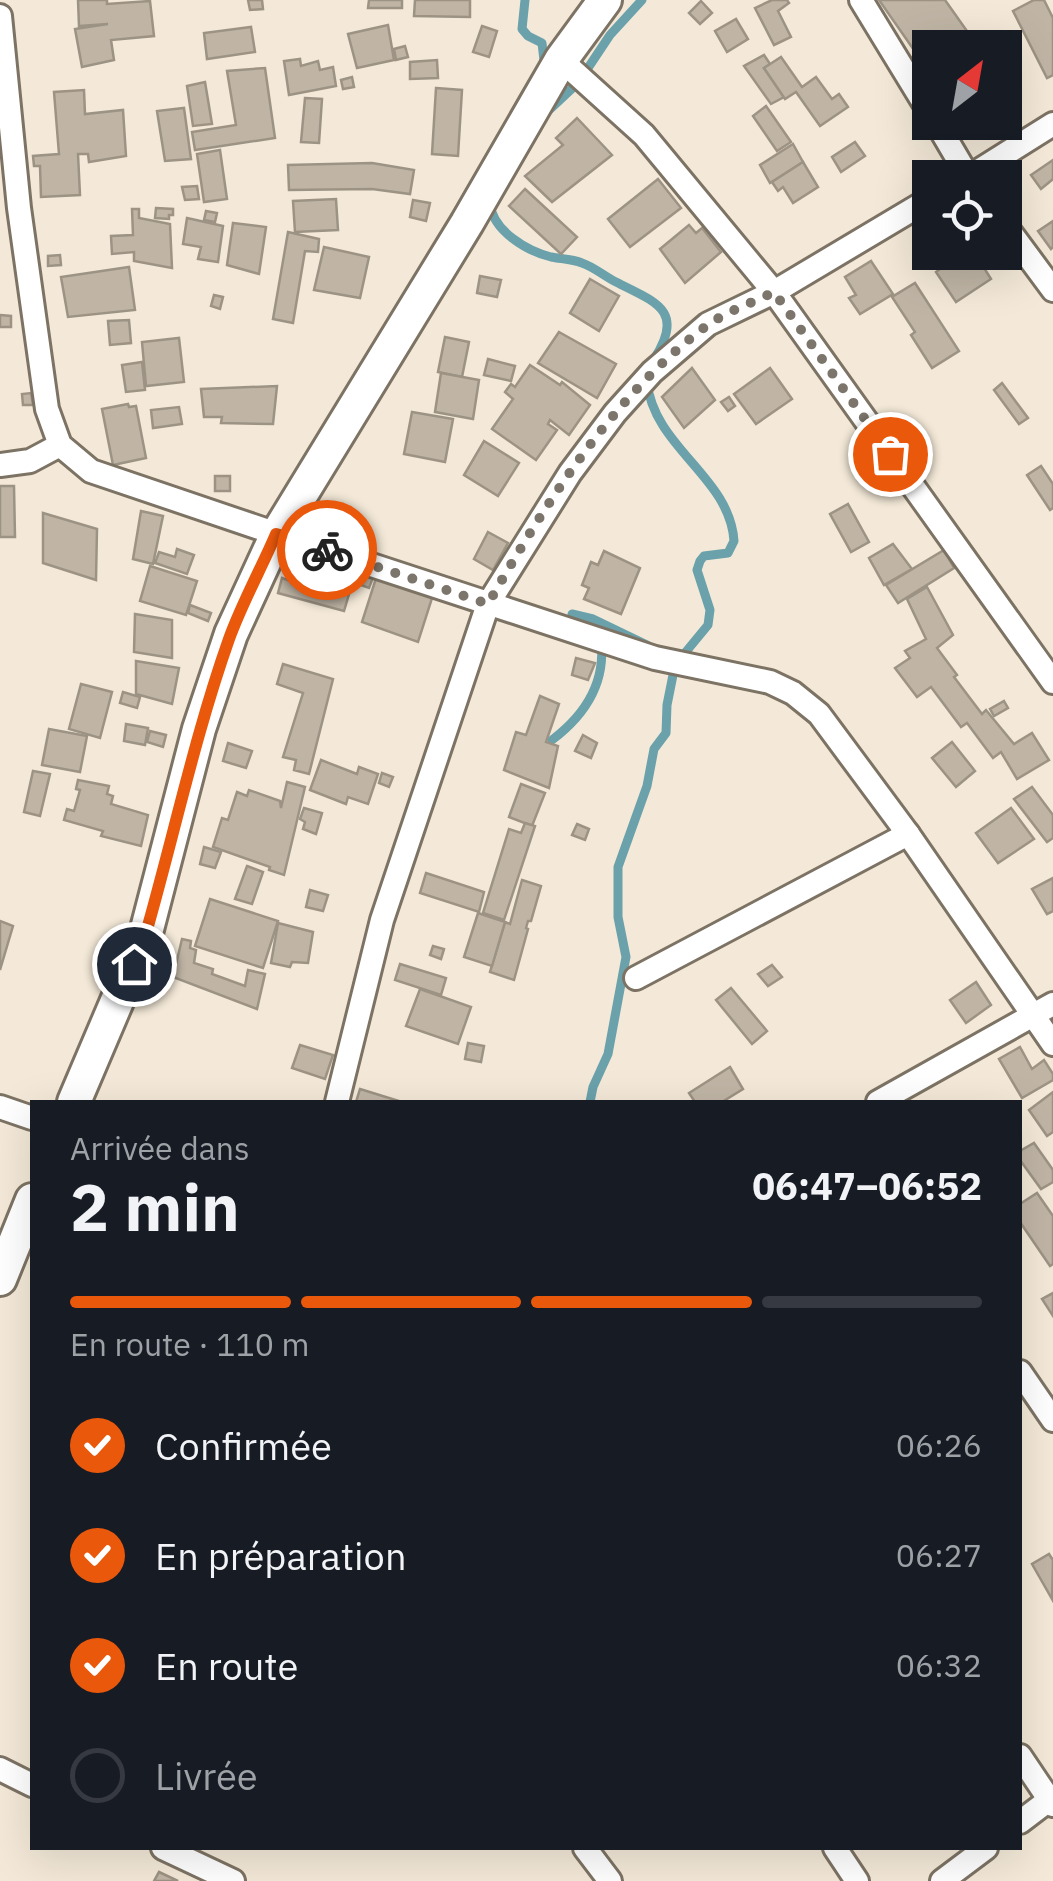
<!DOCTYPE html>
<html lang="fr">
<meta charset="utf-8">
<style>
:root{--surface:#171b24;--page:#242831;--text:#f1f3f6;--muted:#9ea1a6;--line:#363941;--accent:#ea580c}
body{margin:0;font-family:"IBM Plex Sans",sans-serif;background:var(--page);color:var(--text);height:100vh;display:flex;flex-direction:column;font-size:38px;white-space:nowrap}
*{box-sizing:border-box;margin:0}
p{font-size:32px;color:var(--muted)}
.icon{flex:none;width:55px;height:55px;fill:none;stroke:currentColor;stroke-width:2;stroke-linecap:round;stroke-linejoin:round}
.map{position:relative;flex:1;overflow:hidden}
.details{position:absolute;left:30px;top:1100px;width:992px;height:750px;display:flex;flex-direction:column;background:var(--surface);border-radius:0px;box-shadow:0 10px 40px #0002}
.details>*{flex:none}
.needle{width:65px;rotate:31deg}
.controls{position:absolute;left:912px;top:30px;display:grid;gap:20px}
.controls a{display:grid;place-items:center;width:110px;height:110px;border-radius:0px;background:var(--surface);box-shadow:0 10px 40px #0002;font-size:50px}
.pin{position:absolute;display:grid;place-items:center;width:85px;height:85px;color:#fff;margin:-42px;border:5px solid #fff;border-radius:50%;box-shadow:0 2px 10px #0007}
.courier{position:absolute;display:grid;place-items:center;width:100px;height:100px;margin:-50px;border:8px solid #ea580c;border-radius:50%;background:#fff;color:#222;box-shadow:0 2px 12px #0007}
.headline em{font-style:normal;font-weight:700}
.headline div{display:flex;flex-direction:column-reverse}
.headline{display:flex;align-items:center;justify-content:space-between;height:170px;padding:0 40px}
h1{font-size:65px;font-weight:700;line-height:75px}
.bar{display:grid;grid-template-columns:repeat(4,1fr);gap:15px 10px;align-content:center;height:120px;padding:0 40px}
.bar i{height:12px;border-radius:8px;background:var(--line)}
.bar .on{background:var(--accent)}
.bar p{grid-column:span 4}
ol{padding:0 40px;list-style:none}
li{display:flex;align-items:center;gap:30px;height:110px}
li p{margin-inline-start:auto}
li .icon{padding:10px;border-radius:50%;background:var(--accent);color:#fff;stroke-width:4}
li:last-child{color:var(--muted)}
li i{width:55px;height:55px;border:5px solid var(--line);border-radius:50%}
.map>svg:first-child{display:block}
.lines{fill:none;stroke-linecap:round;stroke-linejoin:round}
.stream{stroke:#6aa1ab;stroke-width:9}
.building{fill:#c0b5a5;stroke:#9d9384;stroke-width:2.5}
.minor-casing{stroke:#7d7364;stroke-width:28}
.secondary-casing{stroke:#7d7364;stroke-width:38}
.minor{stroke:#fff;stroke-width:22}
.secondary{stroke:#fff;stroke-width:32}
.done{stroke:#7c756b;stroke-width:10;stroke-dasharray:0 18}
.route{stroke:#ea580c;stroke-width:12}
</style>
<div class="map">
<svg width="1053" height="1881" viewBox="0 0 1053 1881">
<rect width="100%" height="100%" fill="#f4e9d8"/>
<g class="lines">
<g class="stream">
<path d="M525,0L522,29L528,36L542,43L545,69"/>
<path d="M547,112L578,83L610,35L642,0"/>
<path d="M490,204C493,231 527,251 551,257C561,259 572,259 582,263C594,267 604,276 616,282C655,302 686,310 654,359"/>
<path d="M572,614L593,619L647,645"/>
<path d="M552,740C585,715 606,683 601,641L604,636L615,630"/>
<path d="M590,1102L593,1087L608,1054L626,957L618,917V867L647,786L654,749L666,733L667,705L675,665L708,625L710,610L697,570L700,561L704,556L728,553L734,541C730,477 654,448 647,382"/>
</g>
</g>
<g class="building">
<path d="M78,0H107V4L150,1L154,36L111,40L114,60L82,67L75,29L108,24L79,26Z"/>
<path d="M248,0H262L263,9L250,10Z"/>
<path d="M369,0H402V8H368Z"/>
<path d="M415,0H470V17L414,16Z"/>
<path d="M772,0H787L789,3L778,11L791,37L774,45L755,8Z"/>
<path d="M879,0H945L974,41L965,48H930V73Z"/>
<path d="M1034,0H1044L1053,18V75L1047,78L1013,11Z"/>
<path d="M701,1L712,13L700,24L689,13Z"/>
<path d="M736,19L748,39L727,52L715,31Z"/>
<path d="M388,25L394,60L357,68L348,34Z"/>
<path d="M482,26L497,31L489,57L473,52Z"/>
<path d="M251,27L255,52L207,59L204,33Z"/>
<path d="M405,46L408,57L396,60L394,49Z"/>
<path d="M764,55L770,64L764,68L784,97L771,104L744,66Z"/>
<path d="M781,57L802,87L816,77L832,99L839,94L848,107L820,126L796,92L785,99L764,68Z"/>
<path d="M300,59L301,66L318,61L320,70L333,67L336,86L289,95L284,61Z"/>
<path d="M437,60L438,78L410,79V62Z"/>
<path d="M265,68L275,138L195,150L192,132L236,125L227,71Z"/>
<path d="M352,77L354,87L343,89L341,80Z"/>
<path d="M205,82L212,124L193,126L187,86Z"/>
<path d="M436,88L462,90L458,156L432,154Z"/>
<path d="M84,90L85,114L123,110L126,156L89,162L88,154H78L80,195L41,197L40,166H34L33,156L59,154L54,92Z"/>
<path d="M305,98L322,99L319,143L301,142Z"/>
<path d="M766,106L791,142L777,151L753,116Z"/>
<path d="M184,108L191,159L165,161L157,111Z"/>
<path d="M577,118L612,155L552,202L525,176L563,145L556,138Z"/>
<path d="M855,142L865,156L841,172L832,157Z"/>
<path d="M793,144L803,162L770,183L760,165Z"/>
<path d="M220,150L227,199L204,202L197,154Z"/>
<path d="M1053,160V179L1041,189L1031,175Z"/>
<path d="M803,162L818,187L793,203L783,187L778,191L772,182Z"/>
<path d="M372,163L414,170L410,194L372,189L289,190L288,165Z"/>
<path d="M658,179L681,208L630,247L608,219Z"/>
<path d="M197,186L199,199L185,200L182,187Z"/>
<path d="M525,189L577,237L561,254L509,206Z"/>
<path d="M336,199L338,230L295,232L293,201Z"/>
<path d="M413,200L430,203L426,221L410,217Z"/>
<path d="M156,208L173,209V215H169V219L155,218Z"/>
<path d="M132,209H139V218L170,224L172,268L134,261V252L112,254L111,236L133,235Z"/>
<path d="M206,211L217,213L215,222L204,220Z"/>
<path d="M187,218L223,226L218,262L198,259L201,247L183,244Z"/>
<path d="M1053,221V247L1051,249L1038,231Z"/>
<path d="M233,223L266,227L259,274L227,265Z"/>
<path d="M689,225L696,233L702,228L721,252L685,283L660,249Z"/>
<path d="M288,232L319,239L318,252L305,251L293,323L273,319Z"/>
<path d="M324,247L369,257L360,298L314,290Z"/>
<path d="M963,252H974L991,279L956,302L936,272Z"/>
<path d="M60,255L61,265L48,266V256Z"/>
<path d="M871,261L893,294L860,314L849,298L856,295L845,277Z"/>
<path d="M129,267L135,310L68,317L61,277Z"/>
<path d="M480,276L501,280L497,297L477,293Z"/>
<path d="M590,279L619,296L599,331L570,313Z"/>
<path d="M915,283L959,351L932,368L911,335L915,332L892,297Z"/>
<path d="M214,295L223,297L220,309L211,306Z"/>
<path d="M0,315L11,316V327H0Z"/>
<path d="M129,320L131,343L110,345L108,321Z"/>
<path d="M559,332L616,364L597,398L538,363Z"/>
<path d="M445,337L469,342L462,377L438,372Z"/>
<path d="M179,338L184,382L146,386L142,342Z"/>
<path d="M488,359L515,366L511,381L484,375Z"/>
<path d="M142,362L145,390L126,392L122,365Z"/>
<path d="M530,365L560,385L562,382L590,405L569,435L550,420L548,424L557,430L536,460L492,429L513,399L505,392L511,384L515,387Z"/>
<path d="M692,368L715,400L684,428L662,397Z"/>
<path d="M770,368L792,399L756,424L734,394Z"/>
<path d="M441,373L479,380L473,419L435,412Z"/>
<path d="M1002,383L1028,418L1019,424L994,390Z"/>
<path d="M277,386L273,424L221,423L222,417H204L201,389Z"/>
<path d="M31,393L33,405H23L22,394Z"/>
<path d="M729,397L735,406L728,411L721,402Z"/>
<path d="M128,404L129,407L136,406L146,458L113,465L102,409Z"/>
<path d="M179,407L182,424L153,428L151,410Z"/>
<path d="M412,412L453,419L445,462L404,454Z"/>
<path d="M484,441L519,463L498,496L464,475Z"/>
<path d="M1041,466L1053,484V508L1050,510L1027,475Z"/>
<rect x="215" y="476" width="15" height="15"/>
<path d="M0,486H14L15,537H0Z"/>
<path d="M848,504L869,542L851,552L830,514Z"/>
<path d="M141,511L163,516L153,564L133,559Z"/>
<path d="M43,513L97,529L96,580L43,563Z"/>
<path d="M488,532L508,543L493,570L474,559Z"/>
<path d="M893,544L912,569L884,585L869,558Z"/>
<path d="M177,549L194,555L187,574L155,563L159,552L175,557Z"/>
<path d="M944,550L954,568L898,603L886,585Z"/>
<path d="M604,551L640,568L621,614L584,599L589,588L582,585L591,562L598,565Z"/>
<path d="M301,558L355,574L344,611L278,593L282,578L293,582Z"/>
<path d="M150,566L197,581L186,615L140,601Z"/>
<path d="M366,572L374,575L369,588L361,585Z"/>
<path d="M377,575L433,595L418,642L362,622Z"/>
<path d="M927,587L953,635L937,648L957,675L954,677L982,714L986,710L1014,744L1032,733L1049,760L1017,779L1001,752L993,758L967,723L961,727L931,687L917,697L895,668L910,658L905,651L926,639L907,599Z"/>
<path d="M190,605L211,613L208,621L188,613Z"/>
<path d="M135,614L172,620V658L134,652Z"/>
<path d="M576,658L595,663L588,680L572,675Z"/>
<path d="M136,661L179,668L172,704L136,694Z"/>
<path d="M283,664L333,679L309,774L294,770L296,760L283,757L303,693L277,684Z"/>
<path d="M81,684L112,692L100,738L69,729Z"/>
<path d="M123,692L140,697L137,708L120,703Z"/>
<path d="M540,696L559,704L546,742L558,746L549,788L504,770L516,732L526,735Z"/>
<path d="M1004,701L1008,708L994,716L990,709Z"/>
<path d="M126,724L148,728L145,745L124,741Z"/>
<path d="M49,729L87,736L80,772L42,765Z"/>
<path d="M150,731L166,735L163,747L147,742Z"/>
<path d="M583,735L597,743L591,758L575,751Z"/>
<path d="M952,742L975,771L956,787L932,758Z"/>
<path d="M228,743L252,751L246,768L223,761Z"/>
<path d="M321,760L357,774L359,767L378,774L368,804L348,797L346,804L310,790Z"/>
<path d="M33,771L50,774L40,816L24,812Z"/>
<path d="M382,773L393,777L389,787L379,783Z"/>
<path d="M78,780L109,786L107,794L113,796L111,804L148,815L141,846L101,836L103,831L64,820L67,809L74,811L80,790L76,789Z"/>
<path d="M287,782L305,787L284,875L269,870L270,867L213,847L222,818L228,820L237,792L247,796L249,790L280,801L281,808Z"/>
<path d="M521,784L545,793L532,826L509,817Z"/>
<path d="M1032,787L1053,815V838L1047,842L1014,799Z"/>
<path d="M304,808L322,813L316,834L303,829L305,822L300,819Z"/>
<path d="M1011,808L1034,839L998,863L976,833Z"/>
<path d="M525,823L535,826L504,920L483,913L509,829L521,833Z"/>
<path d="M577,824L589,829L585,840L572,835Z"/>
<path d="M204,847L221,852L215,868L200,864Z"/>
<path d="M247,866L263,872L252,904L235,899Z"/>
<path d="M426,873L484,892L479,912L420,893Z"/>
<path d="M1053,878V911L1047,914L1032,889Z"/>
<path d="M522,880L541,886L531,921H528L526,928L528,929L514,980L490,972L505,922L510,924Z"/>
<path d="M310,890L328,895L323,911L306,907Z"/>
<path d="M210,899L278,921L263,968L195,946Z"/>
<path d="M478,913L505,922L492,966L464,957Z"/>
<path d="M0,921L13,926L0,970Z"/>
<path d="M278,923L313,932L308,963L292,962L290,967L271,963Z"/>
<path d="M182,939L191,941L190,948L196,950L194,963L213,969L212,974L245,986L248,970L265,974L257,1009L173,977Z"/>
<path d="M433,946L444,949L441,959L430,955Z"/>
<path d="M400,964L446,978L441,995L395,980Z"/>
<path d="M772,965L782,977L768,986L758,974Z"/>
<path d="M976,982L991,1005L966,1023L950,1000Z"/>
<path d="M731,988L767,1031L752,1044L716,1000Z"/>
<path d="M420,989L471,1007L458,1044L406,1026Z"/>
<path d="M468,1043L484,1046L481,1062L465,1059Z"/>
<path d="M300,1045L333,1055L325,1079L292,1068Z"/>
<path d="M1020,1047L1032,1069L1044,1060L1053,1074V1080L1022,1098L999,1059Z"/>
<path d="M730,1067L743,1089L722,1102H695L689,1093Z"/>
<path d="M360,1089L402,1102H356Z"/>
<path d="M1053,1092V1132L1047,1136L1029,1110Z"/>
<path d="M1034,1143L1053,1170V1182L1041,1189L1020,1160V1151Z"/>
<path d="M1037,1193L1053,1216V1264L1050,1266L1020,1222V1204Z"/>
<path d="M1053,1293V1316L1042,1299Z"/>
<path d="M1049,1554L1053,1560L1052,1599L1032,1564Z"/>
<path d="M159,1872L178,1881H154Z"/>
</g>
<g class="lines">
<g class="minor-casing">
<g id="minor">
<path d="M861,0L930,113"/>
<path d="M0,16L19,208L47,409L60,445L91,471L277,534L655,658L770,682L793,693L819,714L908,834L1053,1044"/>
<path d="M561,60L644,135L774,292L1053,682"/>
<path d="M936,122L969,178"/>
<path d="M967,178L1053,124"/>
<path d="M1005,225L1053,290"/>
<path d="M0,465L30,461L60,445"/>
<path d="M636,978L908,834"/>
<path d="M337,1102L382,920L488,604L570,473L615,413L652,372L708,324L774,292L930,199"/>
<path d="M878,1102L1053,1004"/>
<path d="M0,1107L32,1118"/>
<path d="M1020,1372L1053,1420"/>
<path d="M1020,1756L1053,1805"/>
<path d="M0,1769L32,1785"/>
<path d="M1020,1822L1053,1797"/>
<path d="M163,1848L233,1881"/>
<path d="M585,1848L610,1881"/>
<path d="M835,1848L857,1881"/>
<path d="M942,1881L986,1848"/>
</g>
</g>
<g class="secondary-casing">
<g id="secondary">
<path d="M74,1102L146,933L199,729L231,634L277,534L467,223L561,60L605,0"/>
<path d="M0,1279L32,1200"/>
</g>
</g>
<use href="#minor" class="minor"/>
<use href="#secondary" class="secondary"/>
</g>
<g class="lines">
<path class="done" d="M327,550L488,604C546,503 611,398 705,327C725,312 752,303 774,292L890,454"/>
<path class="route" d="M134,964L146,933C174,835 195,735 229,639C242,603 261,569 276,534L327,550"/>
</g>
</svg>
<div class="controls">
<a><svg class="needle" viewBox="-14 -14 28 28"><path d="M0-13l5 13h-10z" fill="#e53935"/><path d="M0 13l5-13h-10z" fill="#9ea1a6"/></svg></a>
<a><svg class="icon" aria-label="locate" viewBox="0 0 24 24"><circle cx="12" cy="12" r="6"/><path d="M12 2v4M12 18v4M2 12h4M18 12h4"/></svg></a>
</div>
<div class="pin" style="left:890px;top:454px;background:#ea580c"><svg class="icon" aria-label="bag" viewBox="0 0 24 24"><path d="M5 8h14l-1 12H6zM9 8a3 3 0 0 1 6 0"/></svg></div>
<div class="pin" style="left:134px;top:964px;background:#1f2937"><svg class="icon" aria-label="home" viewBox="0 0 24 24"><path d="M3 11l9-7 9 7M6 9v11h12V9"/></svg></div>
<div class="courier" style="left:327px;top:550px"><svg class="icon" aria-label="bike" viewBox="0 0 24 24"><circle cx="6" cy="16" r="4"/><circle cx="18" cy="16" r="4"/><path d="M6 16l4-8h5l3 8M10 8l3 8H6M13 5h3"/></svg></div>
<section class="details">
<div class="headline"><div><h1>2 min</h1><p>Arrivée dans</p></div><em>06:47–06:52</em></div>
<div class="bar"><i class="on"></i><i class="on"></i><i class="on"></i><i></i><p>En route · 110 m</p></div>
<ol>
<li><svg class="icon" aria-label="check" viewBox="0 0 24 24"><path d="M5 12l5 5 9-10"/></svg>Confirmée<p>06:26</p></li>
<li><svg class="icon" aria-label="check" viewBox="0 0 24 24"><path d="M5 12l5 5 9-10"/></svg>En préparation<p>06:27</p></li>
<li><svg class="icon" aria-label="check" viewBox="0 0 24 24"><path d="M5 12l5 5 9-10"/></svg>En route<p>06:32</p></li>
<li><i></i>Livrée</li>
</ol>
</section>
</div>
